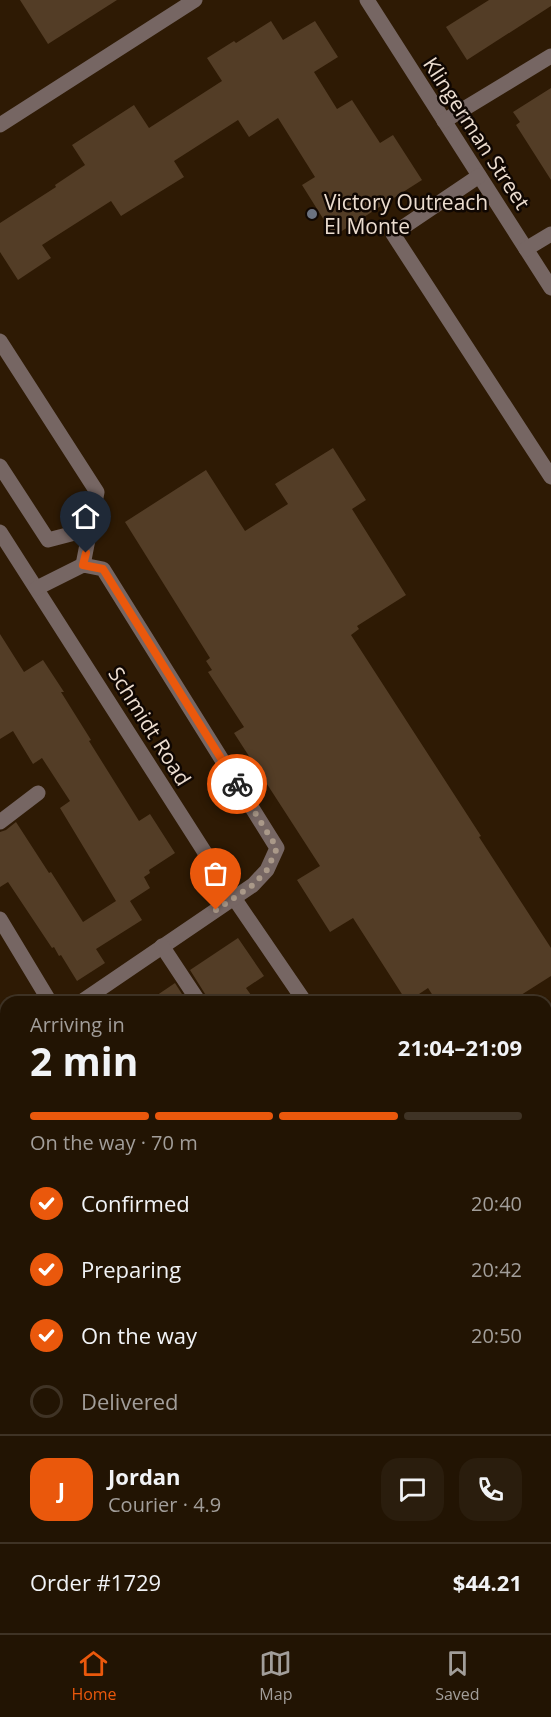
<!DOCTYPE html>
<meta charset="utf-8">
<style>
:root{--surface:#221403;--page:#2a1d0d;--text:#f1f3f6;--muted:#a29e9a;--line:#3f3325;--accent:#ea580c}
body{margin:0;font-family:"Open Sans",sans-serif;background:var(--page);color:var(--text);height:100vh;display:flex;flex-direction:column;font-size:22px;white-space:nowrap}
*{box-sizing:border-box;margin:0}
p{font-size:20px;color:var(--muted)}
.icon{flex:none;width:33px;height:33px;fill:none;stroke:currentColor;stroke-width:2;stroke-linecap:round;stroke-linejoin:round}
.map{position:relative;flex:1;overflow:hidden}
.details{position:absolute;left:0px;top:996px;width:552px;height:638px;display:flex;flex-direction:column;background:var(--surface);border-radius:18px 18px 0 0;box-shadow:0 2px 4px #0004,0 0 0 2px var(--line)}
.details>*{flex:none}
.pin{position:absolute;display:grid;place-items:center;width:51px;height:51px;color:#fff;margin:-62px -26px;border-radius:50% 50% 50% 0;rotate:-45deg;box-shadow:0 0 6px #0007}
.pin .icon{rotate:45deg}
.courier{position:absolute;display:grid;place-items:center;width:60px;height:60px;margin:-30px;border:4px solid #ea580c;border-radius:50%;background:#fff;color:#222;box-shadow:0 2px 8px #0007}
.summary em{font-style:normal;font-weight:700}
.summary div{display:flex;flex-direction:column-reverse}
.summary{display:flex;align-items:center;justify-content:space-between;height:102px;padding:0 30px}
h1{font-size:39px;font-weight:700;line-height:45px}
.bar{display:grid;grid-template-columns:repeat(4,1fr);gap:9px 6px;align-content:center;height:72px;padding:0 30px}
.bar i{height:8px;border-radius:4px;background:var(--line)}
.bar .active{background:var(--accent)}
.bar p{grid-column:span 4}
.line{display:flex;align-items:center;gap:15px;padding:0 30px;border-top:2px solid var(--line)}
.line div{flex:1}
.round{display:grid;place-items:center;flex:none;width:63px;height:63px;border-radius:18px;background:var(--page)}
ol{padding:0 30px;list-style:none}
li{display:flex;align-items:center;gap:18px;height:66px}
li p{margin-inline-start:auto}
li .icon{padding:6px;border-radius:50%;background:var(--accent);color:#fff;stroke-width:4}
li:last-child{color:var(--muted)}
li i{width:33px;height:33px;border:3px solid var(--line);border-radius:50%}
.dock{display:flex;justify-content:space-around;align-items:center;height:84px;border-top:2px solid var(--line);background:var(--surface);font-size:16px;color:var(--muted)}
.dock a{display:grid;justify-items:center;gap:3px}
.dock .active{color:var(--accent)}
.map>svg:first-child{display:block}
.building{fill:#533d26}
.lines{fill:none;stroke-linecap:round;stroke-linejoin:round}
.minor{stroke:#766663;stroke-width:15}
.major{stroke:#cfaea7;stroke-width:15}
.done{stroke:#aa9989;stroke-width:6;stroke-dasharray:0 10.8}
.route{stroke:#ea580c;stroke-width:8}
.worship-dot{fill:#6b7280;stroke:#100702;stroke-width:2}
.labels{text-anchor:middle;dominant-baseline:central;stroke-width:5;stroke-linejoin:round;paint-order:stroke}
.street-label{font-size:21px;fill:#ecddd0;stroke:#100702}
.poi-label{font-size:21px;fill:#ecddd0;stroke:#100702;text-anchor:start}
</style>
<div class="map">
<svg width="551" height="1633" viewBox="0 0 551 1633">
<rect width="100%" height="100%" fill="#2e1a04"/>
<g class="building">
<path d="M20,0H117L48,44Z"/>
<path d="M489,0H551V6L467,60L446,27Z"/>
<path d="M271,21L283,40L315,21L338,57L314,72L337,109L352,100L380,143L393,135L422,180L334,236L302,185L315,177L278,118L249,137L238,120L174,161L184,177L121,216L111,201L42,245L51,258L18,280L0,252V223L56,187L55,185L85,165L72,145L134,105L149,128L222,81L207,58L234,41L236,43Z"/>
<path d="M551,88V180L516,125L520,122L513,112Z"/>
<path d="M333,448L366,500L352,509L406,595L357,626L359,629L351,635L481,836L479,837L551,948V976L510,1002H437L428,988L407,1002L353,918L330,932L297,880L320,866L234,733L244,727L208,672L212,670L206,661L210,658L125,522L206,470L245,531L288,504L275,484Z"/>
<path d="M0,634L24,672L43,660L64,692H61L91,740L89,741L139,821L150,814L175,853L149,870L150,873L144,877L150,888L130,901L142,920L96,949L105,963L77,981L61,955L59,956L54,947L52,948L8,882L0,887V832L6,830L16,822L49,873L51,872L83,922L116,901L60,808L70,801L42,758L33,764L13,731L0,739Z"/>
<path d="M238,938L264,976L246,988L256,1002H209L207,997L190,970Z"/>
<path d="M175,983L187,1002H147Z"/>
</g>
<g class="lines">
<g class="minor">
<path d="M367,0L551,288"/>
<path d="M444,121L551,56"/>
<path d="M0,125L195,0"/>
<path d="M479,176L393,234L551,477"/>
<path d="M526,249L551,234"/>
<path d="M0,341L97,492L90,529L48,540L0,466"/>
<path d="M0,532L234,898L305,1002"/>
<path d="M83,565L90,529"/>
<path d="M37,588L83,565L103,569L277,848L267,870L253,885L81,1002"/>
<path d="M0,822L38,793"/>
<path d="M0,919L50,1002"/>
<path d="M162,946L199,1002"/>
<path d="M0,1054L5,1051"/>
<path d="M546,1368L551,1375"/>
</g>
<g class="major">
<path d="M546,1167L551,1164"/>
<path d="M546,1211L551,1208"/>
<path d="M0,1513L6,1510"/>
<path d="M0,1564L6,1561"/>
</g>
</g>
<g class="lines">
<path class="done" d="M216,910L253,885L267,870L277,848L237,784"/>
<path class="route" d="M86,553L83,565L103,569L237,784"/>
</g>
<circle class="worship-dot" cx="312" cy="214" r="6"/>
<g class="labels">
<g class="street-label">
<text transform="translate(477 133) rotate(57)">Klingerman Street</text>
<text transform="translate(150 726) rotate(58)">Schmidt Road</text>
</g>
<g class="poi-label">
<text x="324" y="202">Victory Outreach<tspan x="324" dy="24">El Monte</tspan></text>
</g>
</g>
</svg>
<div class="pin" style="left:216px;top:910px;background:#ea580c"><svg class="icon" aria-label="bag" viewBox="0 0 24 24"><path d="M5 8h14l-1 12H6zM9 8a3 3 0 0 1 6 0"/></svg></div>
<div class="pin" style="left:86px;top:553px;background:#1f2937"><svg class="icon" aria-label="home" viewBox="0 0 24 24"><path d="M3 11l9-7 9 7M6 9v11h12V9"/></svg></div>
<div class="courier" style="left:237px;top:784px"><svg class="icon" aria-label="bike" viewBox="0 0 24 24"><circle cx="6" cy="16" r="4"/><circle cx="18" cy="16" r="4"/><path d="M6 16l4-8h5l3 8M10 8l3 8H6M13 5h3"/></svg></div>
<section class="details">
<div class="summary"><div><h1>2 min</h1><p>Arriving in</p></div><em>21:04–21:09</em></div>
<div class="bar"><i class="active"></i><i class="active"></i><i class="active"></i><i></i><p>On the way · 70 m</p></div>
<ol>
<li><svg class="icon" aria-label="check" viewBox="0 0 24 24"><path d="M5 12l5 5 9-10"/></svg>Confirmed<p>20:40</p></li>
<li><svg class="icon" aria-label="check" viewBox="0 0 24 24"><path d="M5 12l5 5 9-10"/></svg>Preparing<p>20:42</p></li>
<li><svg class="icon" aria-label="check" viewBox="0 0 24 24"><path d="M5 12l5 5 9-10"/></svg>On the way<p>20:50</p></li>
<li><i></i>Delivered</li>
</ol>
<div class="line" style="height:108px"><b class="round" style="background:var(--accent);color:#fff">J</b><div><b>Jordan</b><p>Courier · 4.9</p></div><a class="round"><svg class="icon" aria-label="chat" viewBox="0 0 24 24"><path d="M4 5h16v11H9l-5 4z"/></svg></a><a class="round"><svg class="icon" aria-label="phone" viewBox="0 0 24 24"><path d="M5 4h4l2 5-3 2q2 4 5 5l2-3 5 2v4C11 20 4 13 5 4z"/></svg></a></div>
<div class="line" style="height:78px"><div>Order #1729</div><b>$44.21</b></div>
</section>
</div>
<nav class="dock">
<a class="active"><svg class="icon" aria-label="home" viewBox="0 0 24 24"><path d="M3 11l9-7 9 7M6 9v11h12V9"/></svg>Home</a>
<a><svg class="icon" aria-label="map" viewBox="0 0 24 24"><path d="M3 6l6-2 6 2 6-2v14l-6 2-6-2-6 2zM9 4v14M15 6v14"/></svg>Map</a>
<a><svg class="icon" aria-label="saved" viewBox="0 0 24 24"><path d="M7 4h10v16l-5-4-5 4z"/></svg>Saved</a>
</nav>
